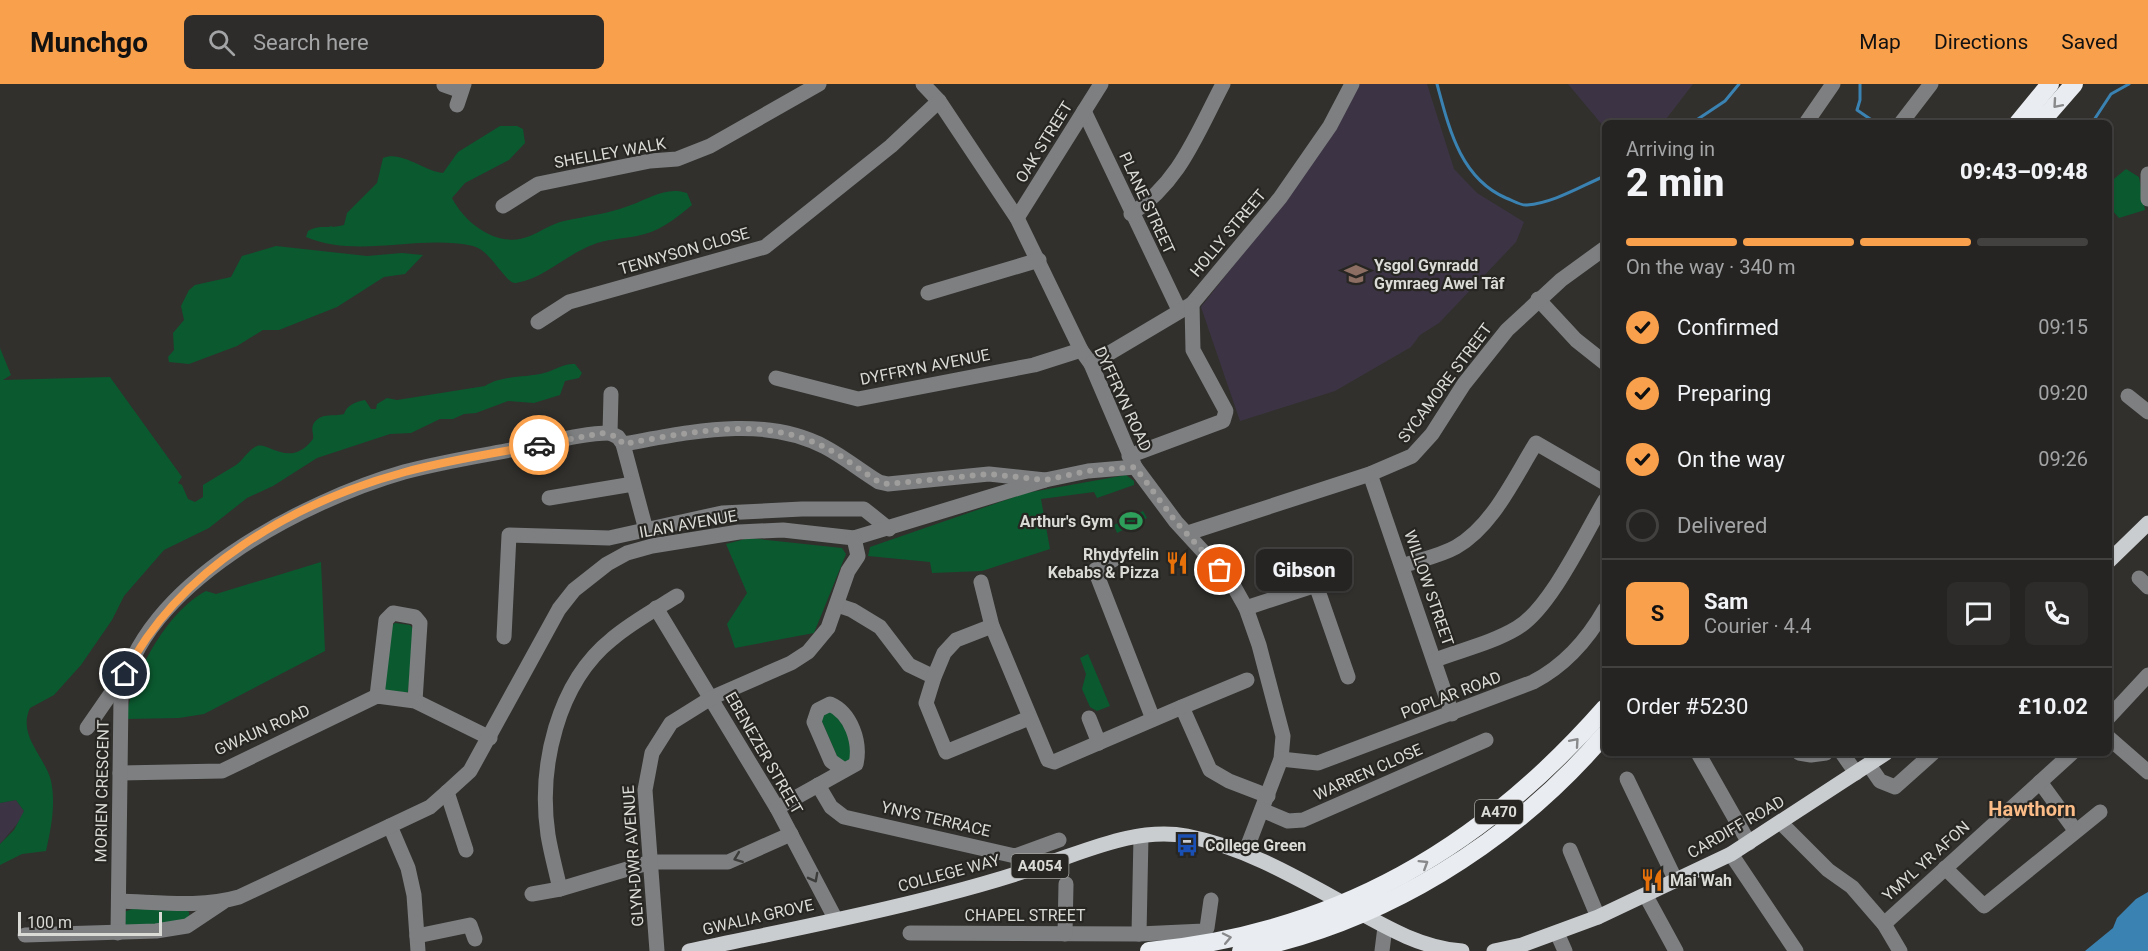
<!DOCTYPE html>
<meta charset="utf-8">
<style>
:root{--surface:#252422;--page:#2d2c2a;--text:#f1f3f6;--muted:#a3a4a5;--line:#424140;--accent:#f9a04c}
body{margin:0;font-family:Roboto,sans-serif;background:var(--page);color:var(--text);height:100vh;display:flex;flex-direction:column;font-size:22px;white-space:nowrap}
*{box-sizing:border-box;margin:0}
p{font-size:20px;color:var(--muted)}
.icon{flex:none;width:33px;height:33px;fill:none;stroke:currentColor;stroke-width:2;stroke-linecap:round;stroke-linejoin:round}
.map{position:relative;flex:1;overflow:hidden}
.drawer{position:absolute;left:1602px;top:36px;width:510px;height:636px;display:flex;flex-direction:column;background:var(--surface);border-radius:9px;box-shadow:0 2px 4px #0004,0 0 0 2px var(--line)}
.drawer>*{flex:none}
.scale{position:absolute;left:18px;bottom:15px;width:144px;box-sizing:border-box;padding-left:6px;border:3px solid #dadad7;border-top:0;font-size:16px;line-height:21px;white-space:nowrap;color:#dadad7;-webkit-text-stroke:4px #272623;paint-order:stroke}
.pin{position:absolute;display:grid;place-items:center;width:51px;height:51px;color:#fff;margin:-26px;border:3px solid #fff;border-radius:50%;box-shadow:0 2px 6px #0007}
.courier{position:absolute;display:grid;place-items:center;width:60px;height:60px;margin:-30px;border:4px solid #f9a04c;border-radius:50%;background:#fff;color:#222;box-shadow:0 2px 8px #0007}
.bubble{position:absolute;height:42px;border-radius:9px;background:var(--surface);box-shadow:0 2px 4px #0004,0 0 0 2px var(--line);font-size:20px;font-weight:800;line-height:42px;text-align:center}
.overview em{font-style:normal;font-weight:800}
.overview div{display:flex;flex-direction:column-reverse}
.overview{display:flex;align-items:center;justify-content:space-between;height:102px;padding:0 24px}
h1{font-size:39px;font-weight:800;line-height:45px}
.bar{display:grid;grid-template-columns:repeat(4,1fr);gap:9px 6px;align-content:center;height:72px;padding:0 24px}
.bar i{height:8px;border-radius:4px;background:var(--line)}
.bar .active{background:var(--accent)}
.bar p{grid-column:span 4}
.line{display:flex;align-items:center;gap:15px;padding:0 24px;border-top:2px solid var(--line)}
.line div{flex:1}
.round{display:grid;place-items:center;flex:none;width:63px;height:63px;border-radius:9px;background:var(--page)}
ol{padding:0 24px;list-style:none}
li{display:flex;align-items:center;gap:18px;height:66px}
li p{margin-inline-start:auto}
li .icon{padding:6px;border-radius:50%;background:var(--accent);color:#111;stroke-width:4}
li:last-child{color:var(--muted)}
li i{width:33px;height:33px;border:3px solid var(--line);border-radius:50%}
header{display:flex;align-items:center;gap:36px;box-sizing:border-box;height:84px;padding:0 30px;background:var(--accent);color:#111}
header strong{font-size:28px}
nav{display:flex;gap:33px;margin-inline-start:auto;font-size:21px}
.search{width:420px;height:54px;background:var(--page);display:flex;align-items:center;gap:15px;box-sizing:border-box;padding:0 21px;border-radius:9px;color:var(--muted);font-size:22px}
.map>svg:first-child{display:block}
.education{fill:#3c3444}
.green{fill:#0b592f}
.water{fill:#3a82b2}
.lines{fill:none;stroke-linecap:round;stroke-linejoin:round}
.stream{stroke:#3a82b2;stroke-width:3}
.minor{stroke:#7d7f80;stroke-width:15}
.major{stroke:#cacdd0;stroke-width:15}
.highway{stroke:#e9ecf0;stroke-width:18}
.oneway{stroke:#88898a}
.oneway2{stroke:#3c3c3a}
.done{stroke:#9f9e9c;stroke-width:6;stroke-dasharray:0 10.8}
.route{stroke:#f9a04c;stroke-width:8}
.labels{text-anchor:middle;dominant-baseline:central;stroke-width:4.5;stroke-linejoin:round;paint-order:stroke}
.shield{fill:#272623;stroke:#a4a4a1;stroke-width:1.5}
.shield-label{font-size:15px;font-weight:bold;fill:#dadad7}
.street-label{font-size:16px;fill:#dadad7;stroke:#272623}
.poi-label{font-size:16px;font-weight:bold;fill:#dadad7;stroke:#272623;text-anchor:start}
.quarter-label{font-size:20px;font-weight:bold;fill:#fbbc87;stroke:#272623}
</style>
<header>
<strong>Munchgo</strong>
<div class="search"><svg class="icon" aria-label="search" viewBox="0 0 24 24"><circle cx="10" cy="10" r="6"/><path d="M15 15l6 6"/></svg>Search here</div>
<nav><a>Map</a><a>Directions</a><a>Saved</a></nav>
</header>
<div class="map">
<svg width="2148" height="867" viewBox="0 0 2148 867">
<rect width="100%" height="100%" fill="#31302d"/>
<g class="education">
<path d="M1359,0H1427L1454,85L1477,109L1524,138L1516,158L1439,239L1420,251L1411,263L1335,307L1240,337L1201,223L1283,118Z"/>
<path d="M1568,0H1693L1663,39H1605V44Z"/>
<path d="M16,716L24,727L22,734L0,760V719Z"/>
</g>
<g class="green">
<path d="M500,42H517L523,45L525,59L509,76L465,99L452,114C466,141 499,165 530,152C542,147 551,140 564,137C586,132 609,130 631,121C650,114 667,102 687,109L692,121C675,135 659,148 637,152C622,155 606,155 592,161C566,171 543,195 516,199C506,201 491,166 473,162C419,150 358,175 306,153L308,147C318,140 332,145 344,141L347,129L377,99L383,74C401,66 424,87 443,89L458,68Z"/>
<path d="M2126,85L2139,93L2145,126L2119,134L2110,124L2109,99Z"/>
<path d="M276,162L367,172L402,169L423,171L405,190L384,193L337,223L279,246H263L237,262L189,280L169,278L168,273L174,266L173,249L184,236L181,222L189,206L195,201L231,193L242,172Z"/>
<path d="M0,264L11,291L3,296L110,293L182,393L178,399L182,401L188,415L195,418L203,413V401C214,394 225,388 236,381C243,376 249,365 257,362C269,358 290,385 313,355C314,350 311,346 313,341C319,328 333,333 344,330C347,321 355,318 365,316L371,325H376L377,320L387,314L397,316L485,302C501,291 525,294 544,289C555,286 564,279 575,280L582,289L579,294L565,297L560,311L534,319L508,317L476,329L464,330L453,335H440L411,349L390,350L317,374L273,402L247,414L209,444L164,466L124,512L112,536L81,581L54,611L30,624C17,652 45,672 51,697C56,720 51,745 46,767L22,770L0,781V760L14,746L24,727L16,716L0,719Z"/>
<path d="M1126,391L1134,397V401L1097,414L1094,408L1041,415L1050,465L982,487L932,489L930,478L868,472L870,463L1026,409Z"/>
<path d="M1143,427L1147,434L1117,449L1114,441Z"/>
<path d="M749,454L842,464L846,470L814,549L735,564L727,540L747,509L726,460Z"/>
<path d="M321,478L325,567L204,630L179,634L126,635C132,592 166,528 206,507L216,510Z"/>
<path d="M395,539L410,541L414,546L408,608L388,610L383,602L389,544Z"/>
<path d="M1088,570L1110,622L1097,627L1090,623L1082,605L1086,590L1080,574Z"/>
<path d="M832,625L855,660L852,676L840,679L820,633Z"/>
<path d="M132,825L186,826L189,828V833L185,836L126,845L124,828Z"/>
</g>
<path class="water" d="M2148,808V867H2085L2113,844L2117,834L2136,815Z"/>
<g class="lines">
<g class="stream">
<path d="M1437,0C1449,44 1460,94 1506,114C1512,116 1521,122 1527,121C1554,119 1581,102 1605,92"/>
<path d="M1860,0V16L1857,26L1876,39"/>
<path d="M1692,39L1725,17L1739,0"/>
<path d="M2092,39L2111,10L2129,0"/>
</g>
<g class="minor">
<path d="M923,0L939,17L1017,134L1081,266L1091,280L1135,383L1176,438L1232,499L1246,524L1259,561L1283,652L1281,675L1245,769"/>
<path d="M444,1L461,7"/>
<path d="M457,21L464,0"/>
<path d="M1084,27L1179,226"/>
<path d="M1806,39L1833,0"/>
<path d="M1901,39L1931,0"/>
<path d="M2148,90V115"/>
<path d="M503,122L538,100L650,77L677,75L710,62L819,0"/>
<path d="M1131,130C1180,98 1196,51 1223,0"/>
<path d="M1017,134L1101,0"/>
<path d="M928,209L1039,176"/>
<path d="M1538,215L1576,256L1605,279"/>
<path d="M538,238L569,218L765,163L891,62L939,17"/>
<path d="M1091,280L1192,220L1280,114L1330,42L1352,0"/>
<path d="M776,294L858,315L1034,281L1081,266"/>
<path d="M611,310L610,349L618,353L623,360L646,446"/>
<path d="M2128,312L2148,328"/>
<path d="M623,360C687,349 763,330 825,363C844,373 861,387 879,398L888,400L989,390L1045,396L1088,387L1135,383"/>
<path d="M1129,372L1223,337L1226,327L1193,266L1192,220"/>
<path d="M1370,390L1452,630"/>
<path d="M549,414L633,400"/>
<path d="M1188,449L1370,390L1412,372L1432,350L1464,300L1507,246L1561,196L1605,164"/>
<path d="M1113,476L1095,486L1153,635"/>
<path d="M1402,482C1419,476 1440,472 1456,463C1493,442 1514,394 1536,359L1605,399"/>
<path d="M2139,494L2148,503"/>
<path d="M981,498L992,542L1048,676L1054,678L1182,623L1210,686L1229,697L1268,712"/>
<path d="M837,521L852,526L880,543L909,581L934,593"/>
<path d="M656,524L777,724L835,834"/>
<path d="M1246,524L1316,501L1348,593"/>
<path d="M992,542L956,556L944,569L934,593L926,619L946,668L1029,634"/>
<path d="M504,553L509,451L609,454L722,429L802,425H864L889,445"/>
<path d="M1435,576C1461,566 1492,559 1517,544C1550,525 1585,450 1605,416"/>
<path d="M377,612L386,536L393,529L415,533L420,539L415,617"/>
<path d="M1182,623L1247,596"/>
<path d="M2109,633L2148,591"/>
<path d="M1089,634L1099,659"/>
<path d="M87,644L123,592"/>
<path d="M2109,654L2148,688"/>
<path d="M1698,669L1749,759"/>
<path d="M1799,669L1811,671L1826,669"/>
<path d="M1842,669L1856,689"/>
<path d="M1281,675L1318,679L1533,598C1564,582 1588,555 1605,525"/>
<path d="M1869,681L1880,697L1895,703L1933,669"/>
<path d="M120,689L222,687L377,612L415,617L490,654"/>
<path d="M1627,695L1676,797"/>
<path d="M2040,698L2075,746"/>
<path d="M818,701L831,723L844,733L1015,772L1059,756"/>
<path d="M447,708L466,766"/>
<path d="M777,724L856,680C861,658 851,629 830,620L818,626L814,638L831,677L844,686"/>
<path d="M1262,726L1288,737L1303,736L1486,656"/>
<path d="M1781,739L1828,786L1852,803L1884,840L1900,867"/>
<path d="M390,742L408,784L414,811L418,867"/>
<path d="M1570,766L1598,833"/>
<path d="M1731,770L1796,867"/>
<path d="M1945,784L1984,822L2100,728"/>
<path d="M560,805C556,787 551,769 548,751C538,683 557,599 612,555C632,538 656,525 677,512"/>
<path d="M532,810L560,805L651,778H728L791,750"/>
<path d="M1646,812L1676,867"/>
<path d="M119,817C158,818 201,824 239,813L430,723L447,708L470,687L559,525L574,506L607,480L627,469L652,462L739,448L783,446L854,454L1045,396"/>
<path d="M1884,840L2072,669"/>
<path d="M118,849L121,613C138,501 306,416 404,388C441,378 479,372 516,365C546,360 579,349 610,349"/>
<path d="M910,849L1139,850L1204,847L1207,844L1211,816"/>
<path d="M1557,849L1565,867"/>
<path d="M1065,850L1066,800"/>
<path d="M1139,850L1141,752"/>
<path d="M25,851L156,847L187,842L223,818"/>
<path d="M417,852L470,841L475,855"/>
<path d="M657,867L645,706L652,669L671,639L711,614L791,579L808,568L828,544L848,487L858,472L854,454"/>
<path d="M1382,867L1385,843"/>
</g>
<g class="major">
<path d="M2109,477L2148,439"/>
<path d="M689,867C773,849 859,833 942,811C977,802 1012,792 1046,780C1091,765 1139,743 1187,752C1243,763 1292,791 1341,818C1379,839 1418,864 1462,867"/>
<path d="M1494,867L1522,861L1598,833L1731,770L1886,669"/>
</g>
<g class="highway">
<path d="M2018,39L2050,0"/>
<path d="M2040,39L2074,0"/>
<path d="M1149,867C1337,849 1482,764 1605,624"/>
<path d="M1241,867C1381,840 1512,759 1605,650"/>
</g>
</g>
<defs><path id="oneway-chevron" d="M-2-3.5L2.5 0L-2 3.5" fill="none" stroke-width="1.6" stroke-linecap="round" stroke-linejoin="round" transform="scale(1.5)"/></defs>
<g class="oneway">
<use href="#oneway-chevron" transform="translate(2057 20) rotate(131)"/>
<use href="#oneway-chevron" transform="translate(1575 658) rotate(-49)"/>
<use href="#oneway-chevron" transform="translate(1424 780) rotate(-32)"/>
<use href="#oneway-chevron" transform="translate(1227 854) rotate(-12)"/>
</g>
<g class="oneway2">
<use href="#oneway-chevron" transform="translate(738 774) rotate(159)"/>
<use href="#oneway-chevron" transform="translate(814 794) rotate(62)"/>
</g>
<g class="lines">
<path class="done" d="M539,361L602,349L618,353L623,360C688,349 762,331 824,363C843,372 861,387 879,398L888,400L989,390L1045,396L1088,387L1135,383L1176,438L1220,486"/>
<path class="route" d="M125,590C179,484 294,418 405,388C449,376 495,369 539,361"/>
</g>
<defs>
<g id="school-bare" transform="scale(1.8)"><path d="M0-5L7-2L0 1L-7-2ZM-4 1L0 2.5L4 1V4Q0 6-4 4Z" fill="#8d6e63" stroke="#272623" stroke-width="2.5" paint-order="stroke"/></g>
<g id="stadium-bare" transform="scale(1.8)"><path d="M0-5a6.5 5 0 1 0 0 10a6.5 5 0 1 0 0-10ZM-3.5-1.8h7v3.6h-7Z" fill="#2e9e5b" stroke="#272623" stroke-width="2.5" paint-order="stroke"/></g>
<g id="restaurant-bare" transform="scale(1.8)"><path d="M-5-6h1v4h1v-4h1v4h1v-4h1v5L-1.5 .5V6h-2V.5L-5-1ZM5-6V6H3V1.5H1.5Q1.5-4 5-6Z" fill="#e8710a" stroke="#272623" stroke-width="2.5" paint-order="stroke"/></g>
<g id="bus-bare" transform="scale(1.8)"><path d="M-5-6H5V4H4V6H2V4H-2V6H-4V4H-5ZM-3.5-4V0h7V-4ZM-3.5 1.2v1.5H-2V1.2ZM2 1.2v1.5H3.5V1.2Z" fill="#1a4fb4" stroke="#272623" stroke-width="2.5" paint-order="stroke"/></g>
</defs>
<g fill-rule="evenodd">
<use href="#school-bare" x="1356" y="190"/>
<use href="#stadium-bare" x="1131" y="437"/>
<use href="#restaurant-bare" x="1177" y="479"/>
<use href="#bus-bare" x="1187" y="761"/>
<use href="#restaurant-bare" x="1652" y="796"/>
</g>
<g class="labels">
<g class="shield">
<rect x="1475" y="716" width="48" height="24" rx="4.5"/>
<rect x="1011.5" y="770" width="57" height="24" rx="4.5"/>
</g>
<g class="shield-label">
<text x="1499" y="728">A470</text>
<text x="1040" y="782">A4054</text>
</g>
<g class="street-label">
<text transform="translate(1044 58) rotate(-58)">OAK STREET</text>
<text transform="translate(610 69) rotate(-10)">SHELLEY WALK</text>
<text transform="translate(1147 119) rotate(65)">PLANE STREET</text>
<text transform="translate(1228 149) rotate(-50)">HOLLY STREET</text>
<text transform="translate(684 167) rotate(-16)">TENNYSON CLOSE</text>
<text transform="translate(925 283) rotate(-11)">DYFFRYN AVENUE</text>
<text transform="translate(1445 299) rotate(-53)">SYCAMORE STREET</text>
<text transform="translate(1123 315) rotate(65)">DYFFRYN ROAD</text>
<text transform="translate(688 440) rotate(-10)">ILAN AVENUE</text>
<text transform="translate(1429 504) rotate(71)">WILLOW STREET</text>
<text transform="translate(1451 611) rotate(-21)">POPLAR ROAD</text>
<text transform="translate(262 646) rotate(-24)">GWAUN ROAD</text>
<text transform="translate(764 669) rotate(60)">EBENEZER STREET</text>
<text transform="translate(1368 688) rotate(-24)">WARREN CLOSE</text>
<text transform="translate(102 707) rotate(-89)">MORIEN CRESCENT</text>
<text transform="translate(936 735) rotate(13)">YNYS TERRACE</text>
<text transform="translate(1736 743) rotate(-30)">CARDIFF ROAD</text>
<text transform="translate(633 772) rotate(-94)">GLYN-DWR AVENUE</text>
<text transform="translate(1926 777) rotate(-42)">YMYL YR AFON</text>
<text transform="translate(949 789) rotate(-15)">COLLEGE WAY</text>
<text x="1025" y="831">CHAPEL STREET</text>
<text transform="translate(758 833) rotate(-13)">GWALIA GROVE</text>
</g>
<g class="poi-label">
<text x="1374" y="181">Ysgol Gynradd<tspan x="1374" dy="18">Gymraeg Awel Tâf</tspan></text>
<text x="1113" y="437" text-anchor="end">Arthur's Gym</text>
<text x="1159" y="470" text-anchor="end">Rhydyfelin<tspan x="1159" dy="18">Kebabs &amp; Pizza</tspan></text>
<text x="1205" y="761">College Green</text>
<text x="1670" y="796">Mai Wah</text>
</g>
<g class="quarter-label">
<text x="2032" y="725">Hawthorn</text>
</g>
</g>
</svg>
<div class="scale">100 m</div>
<div class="pin" style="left:1220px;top:486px;background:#ea580c"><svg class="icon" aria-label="bag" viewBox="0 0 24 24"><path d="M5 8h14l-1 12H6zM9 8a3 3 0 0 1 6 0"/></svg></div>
<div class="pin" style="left:125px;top:590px;background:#1f2937"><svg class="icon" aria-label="home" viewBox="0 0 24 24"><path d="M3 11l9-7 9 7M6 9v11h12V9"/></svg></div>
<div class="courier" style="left:539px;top:361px"><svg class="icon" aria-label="car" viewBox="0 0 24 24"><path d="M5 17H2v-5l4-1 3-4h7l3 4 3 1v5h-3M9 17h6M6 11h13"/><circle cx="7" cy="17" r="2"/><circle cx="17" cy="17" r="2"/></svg></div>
<div class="bubble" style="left:1256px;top:465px;width:96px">Gibson</div>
<section class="drawer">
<div class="overview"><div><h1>2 min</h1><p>Arriving in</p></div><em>09:43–09:48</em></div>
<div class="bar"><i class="active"></i><i class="active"></i><i class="active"></i><i></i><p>On the way · 340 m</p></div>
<ol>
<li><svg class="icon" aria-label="check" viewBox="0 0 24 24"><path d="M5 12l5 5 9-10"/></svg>Confirmed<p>09:15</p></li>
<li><svg class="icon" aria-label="check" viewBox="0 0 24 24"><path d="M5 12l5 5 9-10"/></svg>Preparing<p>09:20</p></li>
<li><svg class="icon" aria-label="check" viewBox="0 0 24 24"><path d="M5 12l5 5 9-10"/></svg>On the way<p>09:26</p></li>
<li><i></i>Delivered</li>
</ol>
<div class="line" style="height:108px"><b class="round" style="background:var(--accent);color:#111">S</b><div><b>Sam</b><p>Courier · 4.4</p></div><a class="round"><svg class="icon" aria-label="chat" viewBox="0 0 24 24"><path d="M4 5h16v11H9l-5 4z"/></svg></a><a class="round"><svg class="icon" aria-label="phone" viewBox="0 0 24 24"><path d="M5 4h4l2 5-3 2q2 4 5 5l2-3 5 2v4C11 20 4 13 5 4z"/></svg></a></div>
<div class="line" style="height:78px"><div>Order #5230</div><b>£10.02</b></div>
</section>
</div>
